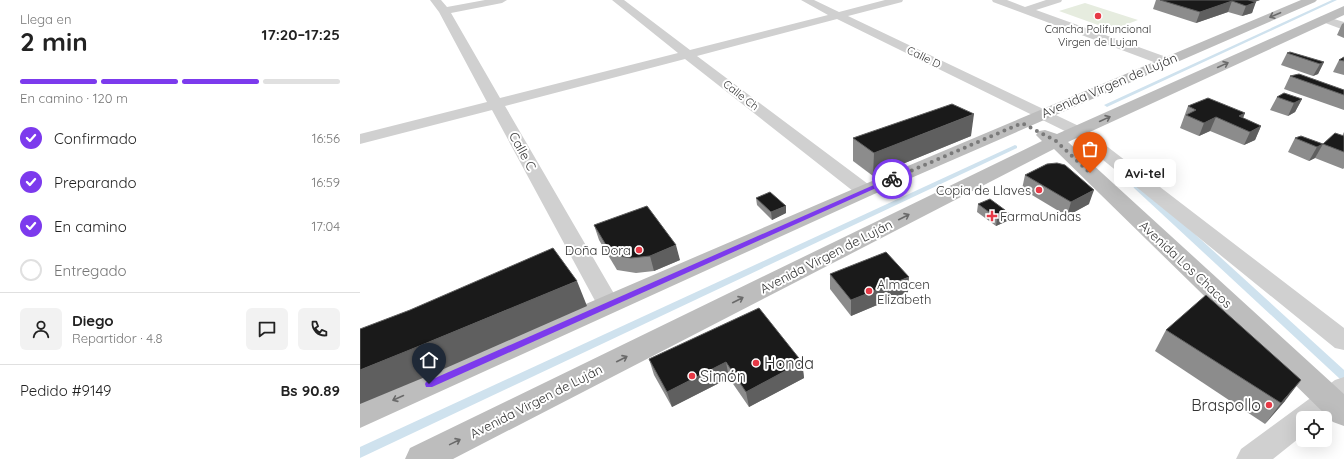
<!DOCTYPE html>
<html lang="es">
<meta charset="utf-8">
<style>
:root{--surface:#fff;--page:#f2f2f2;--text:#222;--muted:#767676;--line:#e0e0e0;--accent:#7c3aed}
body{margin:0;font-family:Quicksand,sans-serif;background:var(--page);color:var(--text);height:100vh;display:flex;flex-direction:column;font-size:15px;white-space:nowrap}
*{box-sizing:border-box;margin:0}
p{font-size:13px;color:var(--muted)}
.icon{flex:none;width:22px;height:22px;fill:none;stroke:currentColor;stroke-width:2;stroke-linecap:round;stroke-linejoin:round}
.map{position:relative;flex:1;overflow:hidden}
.side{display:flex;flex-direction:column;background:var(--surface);width:360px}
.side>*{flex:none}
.controls{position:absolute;left:936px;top:411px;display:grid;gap:8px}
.controls a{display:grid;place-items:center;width:36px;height:36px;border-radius:6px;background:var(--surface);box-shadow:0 4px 16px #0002;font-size:20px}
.pin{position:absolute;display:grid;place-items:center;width:34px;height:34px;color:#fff;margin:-41px -17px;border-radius:50% 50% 50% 0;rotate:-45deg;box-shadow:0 0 4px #0007}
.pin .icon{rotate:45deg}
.courier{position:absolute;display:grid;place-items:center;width:40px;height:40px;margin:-20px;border:3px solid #7c3aed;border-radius:50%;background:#fff;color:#222;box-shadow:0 1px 5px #0007}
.bubble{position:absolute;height:28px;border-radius:6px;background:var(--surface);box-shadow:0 4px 16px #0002;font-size:13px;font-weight:800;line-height:28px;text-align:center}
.head em{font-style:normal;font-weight:800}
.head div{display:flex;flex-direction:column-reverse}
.head{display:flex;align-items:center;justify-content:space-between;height:68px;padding:0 20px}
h1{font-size:26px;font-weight:800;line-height:30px}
.bar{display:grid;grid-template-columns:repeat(4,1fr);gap:6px 4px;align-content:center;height:48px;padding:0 20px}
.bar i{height:5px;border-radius:3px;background:var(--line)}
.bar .active{background:var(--accent)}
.bar p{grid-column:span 4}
.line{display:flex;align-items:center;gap:10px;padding:0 20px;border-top:1px solid var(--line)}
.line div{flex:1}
.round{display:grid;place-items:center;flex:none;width:42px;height:42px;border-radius:6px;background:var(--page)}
ol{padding:0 20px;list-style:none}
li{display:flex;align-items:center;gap:12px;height:44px}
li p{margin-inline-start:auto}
li .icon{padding:4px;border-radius:50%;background:var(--accent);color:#fff;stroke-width:4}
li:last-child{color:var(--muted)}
li i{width:22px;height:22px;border:2px solid var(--line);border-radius:50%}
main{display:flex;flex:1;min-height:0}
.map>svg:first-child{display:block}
.green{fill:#e6ecdf}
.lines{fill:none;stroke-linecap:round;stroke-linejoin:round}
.stream{fill:#cfe2ee;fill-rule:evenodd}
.street{fill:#d0d0d0;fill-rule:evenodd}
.secondary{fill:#bdbdbd;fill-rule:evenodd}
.wall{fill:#8c8c8c}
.shaded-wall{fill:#5f5f5f}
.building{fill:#1a1a1a;stroke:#5f5f5f}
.oneway{stroke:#6a6a6a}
.route{fill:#7c3aed}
.done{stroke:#7a7a7a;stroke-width:4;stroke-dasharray:0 7.2}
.poi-dot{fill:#e63946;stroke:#fff;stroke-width:1.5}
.labels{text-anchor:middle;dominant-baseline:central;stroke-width:4;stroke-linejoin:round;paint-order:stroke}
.far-poi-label{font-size:11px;fill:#333;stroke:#fff}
.far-street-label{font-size:11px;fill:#333;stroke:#fff}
.street-label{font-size:13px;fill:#333;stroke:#fff}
.poi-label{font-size:13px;fill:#333;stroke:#fff;text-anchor:end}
.near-poi-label{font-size:16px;fill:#333;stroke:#fff;text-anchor:start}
</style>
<main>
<section class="side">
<div class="head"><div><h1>2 min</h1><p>Llega en</p></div><em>17:20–17:25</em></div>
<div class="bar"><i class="active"></i><i class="active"></i><i class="active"></i><i></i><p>En camino · 120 m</p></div>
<ol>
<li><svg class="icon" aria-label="check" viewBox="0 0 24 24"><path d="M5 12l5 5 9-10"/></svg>Confirmado<p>16:56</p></li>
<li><svg class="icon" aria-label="check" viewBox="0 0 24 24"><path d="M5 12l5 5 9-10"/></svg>Preparando<p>16:59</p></li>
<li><svg class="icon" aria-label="check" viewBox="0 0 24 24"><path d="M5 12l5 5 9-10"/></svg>En camino<p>17:04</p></li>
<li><i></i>Entregado</li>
</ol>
<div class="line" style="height:72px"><a class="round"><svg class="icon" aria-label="person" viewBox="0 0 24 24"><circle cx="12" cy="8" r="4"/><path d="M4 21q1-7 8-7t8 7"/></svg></a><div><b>Diego</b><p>Repartidor · 4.8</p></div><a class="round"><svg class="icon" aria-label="chat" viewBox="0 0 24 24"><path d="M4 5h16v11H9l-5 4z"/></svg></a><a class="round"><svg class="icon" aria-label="phone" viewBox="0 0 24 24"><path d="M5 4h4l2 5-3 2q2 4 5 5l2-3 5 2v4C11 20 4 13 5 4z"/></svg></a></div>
<div class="line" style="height:52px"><div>Pedido #9149</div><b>Bs 90.89</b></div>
</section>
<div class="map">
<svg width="984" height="459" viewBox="0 0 984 459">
<rect width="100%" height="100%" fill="#fff"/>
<path class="green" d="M725,3L778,20L752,30L699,11Z"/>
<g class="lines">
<g class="stream">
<path d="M972,0H977L749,106L747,107L744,105Z"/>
<path d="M655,145L657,146V148L0,458V447Z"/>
<path d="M774,184H780L984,370V380L980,379L774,188L773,186Z"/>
</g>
<g class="street">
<path d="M70,0H81L87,7L125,0H147L142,3L91,13L140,98L318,53L252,0H264L330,50L468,15L441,0H454L479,12L525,0H543L542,2L488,16L723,128L984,328V350L975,348L711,134L477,19L337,56L512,187L514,191L512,195L505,197L498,195L325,59L145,106L260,304L256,310L248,312L240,310L132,110L0,144V134L127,102L79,12Z"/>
<path d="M632,0H647L665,7L686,0H702L701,2L676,10L809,58L811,61L809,64H799L633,2Z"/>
<path d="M964,16L984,22V30L960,21L958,19L960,17Z"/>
<path d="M984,377V403L965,418H943V435L913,459H876L881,449L975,380Z"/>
</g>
<g class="secondary">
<path d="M941,0H957L955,2L512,195L0,428V401L498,187Z"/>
<path d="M984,6V15L708,142L984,394V426L973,422L694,149L93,459H45L50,448L682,141L676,135L679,131L685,130L697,134Z"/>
</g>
</g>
<g class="wall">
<path d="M796,0H900L895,2L892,13L882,16L868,12L836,23L793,9Z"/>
<path d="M984,23V38L977,35L982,24Z"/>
<path d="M927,53L964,62L958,74L953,76L921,65Z"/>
<path d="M984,57V75L973,72L979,60Z"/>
<path d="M930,76L984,90V110L924,89Z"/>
<path d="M917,97L942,99L935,112L928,116L910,110Z"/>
<path d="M828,106L885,113L883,118L901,126L895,140L884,145L850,131L839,136L820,128Z"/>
<path d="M984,132V168L983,169L955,158L949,161L928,152L935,138L963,144L982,136Z"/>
<path d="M611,136L513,176L493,161V138Z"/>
<path d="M665,175L729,204L707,216L662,189Z"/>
<path d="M396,198L426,213L412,220L397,205Z"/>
<path d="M618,204L649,213L647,221L636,226L617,212Z"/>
<path d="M234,225L320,260L294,271L276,273L257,270L239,240Z"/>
<path d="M470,274L548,292L491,316L470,289Z"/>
<path d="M806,330L925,401L905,424L795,351Z"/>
<path d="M289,359L442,362L444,378L389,407L369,378L312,407L294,375Z"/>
</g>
<g class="shaded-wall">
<path d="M880,0H900L885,5Z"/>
<path d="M872,1L868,12L836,23L840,12Z"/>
<path d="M896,2L892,13L882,16L886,6Z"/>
<path d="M964,62L958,74L953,76L960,64Z"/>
<path d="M942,99L935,112L928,116L934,103Z"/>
<path d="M885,113L879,127V116Z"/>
<path d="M614,114L611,136L513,176L514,153Z"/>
<path d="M856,117L850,131L839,136L844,123Z"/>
<path d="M901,126L895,140L884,145L890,132Z"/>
<path d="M963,144L955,158L949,161L957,147Z"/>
<path d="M734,190L729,204L707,216L711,202Z"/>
<path d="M426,206V213L412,220L411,212Z"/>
<path d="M649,213L647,221L636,226L637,218Z"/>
<path d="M316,245L320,260L294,271L290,256Z"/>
<path d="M549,277L548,292L491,316V300Z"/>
<path d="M217,281L227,306L70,375L0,404V370Z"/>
<path d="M366,362L369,378L312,407L307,392Z"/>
<path d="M442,362L444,378L389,407L386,392Z"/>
<path d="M941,380L925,401L905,424L921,403Z"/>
</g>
<g class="building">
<path d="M800,0H888L896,2L886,6L872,1L840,12Z"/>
<path d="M930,52L964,62L960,64L927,53Z"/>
<path d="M984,57V61L979,60Z"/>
<path d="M939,74L984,90V95L930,76Z"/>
<path d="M924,93L942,99L934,103L917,97Z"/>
<path d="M848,98L885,113L879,116L901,126L890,132L856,117L844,123L826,115L836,110L828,106Z"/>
<path d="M592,104L614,114L514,153L493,138Z"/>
<path d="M975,133L984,136V152L963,144Z"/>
<path d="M941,136L963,144L957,147L935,138Z"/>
<path d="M697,163L705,165L734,190L711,202L665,175L687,164Z"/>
<path d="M410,192L426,206L411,212L396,198Z"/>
<path d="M630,199L649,213L637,218L618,204Z"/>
<path d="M287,206L316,245L290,256L271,258L252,255L234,225Z"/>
<path d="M193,248L217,281L52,349L0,370V329L50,310Z"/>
<path d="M526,252L549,277L491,300L470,274Z"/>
<path d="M846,295L941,380L921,403L806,330Z"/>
<path d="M399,308L442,362L386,392L366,362L307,392L289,359Z"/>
</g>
<defs><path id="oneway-shaft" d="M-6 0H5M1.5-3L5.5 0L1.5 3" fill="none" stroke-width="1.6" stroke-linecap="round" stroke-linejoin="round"/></defs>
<g class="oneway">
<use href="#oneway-shaft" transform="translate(915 15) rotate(157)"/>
<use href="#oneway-shaft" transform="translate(863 65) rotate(-25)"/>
<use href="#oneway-shaft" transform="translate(745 119) rotate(-25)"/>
<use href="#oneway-shaft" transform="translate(544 217) rotate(-27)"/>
<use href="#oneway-shaft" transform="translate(378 300) rotate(-27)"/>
<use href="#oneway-shaft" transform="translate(262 359) rotate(-27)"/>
<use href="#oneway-shaft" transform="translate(38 398) rotate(156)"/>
<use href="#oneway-shaft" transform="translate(95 442) rotate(-26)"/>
</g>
<path class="route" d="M532,177L534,178V180L72,387H66L65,384L66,382Z"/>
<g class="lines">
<path class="done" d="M532,179L662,123L696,141L730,173"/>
</g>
<g class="poi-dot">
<circle cx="738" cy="16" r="4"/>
<circle cx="679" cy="190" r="4"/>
<path d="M630 210h4v4h4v4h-4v4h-4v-4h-4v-4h4z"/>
<circle cx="279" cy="250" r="4"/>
<circle cx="509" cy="291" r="4"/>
<circle cx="396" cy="363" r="4"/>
<circle cx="332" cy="376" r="4"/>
<circle cx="909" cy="405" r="4"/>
</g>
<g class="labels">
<g class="far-poi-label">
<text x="738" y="29">Cancha Polifuncional<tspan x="738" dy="13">Virgen de Lujan</tspan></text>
</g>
<g class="far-street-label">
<text transform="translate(564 57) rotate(26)">Calle D</text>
<text transform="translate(381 95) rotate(38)">Calle Ch</text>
</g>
<g class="street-label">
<text transform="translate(749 85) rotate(-23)">Avenida Virgen de Luján</text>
<text transform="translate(163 151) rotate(61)">Calle C</text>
<text transform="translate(466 256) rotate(-27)">Avenida Virgen de Luján</text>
<text transform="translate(826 264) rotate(43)">Avenida Los Chacos</text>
<text transform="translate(176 401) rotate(-27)">Avenida Virgen de Luján</text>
</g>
<g class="poi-label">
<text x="671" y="190">Copia de Llaves</text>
<text x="640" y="216" text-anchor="start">FarmaUnidas</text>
<text x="271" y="250">Doña Dora</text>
<text x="517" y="284" text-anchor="start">Almacen<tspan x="517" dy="15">Elizabeth</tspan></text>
</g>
<g class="near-poi-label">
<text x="404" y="363">Honda</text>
<text x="340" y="376">Simón</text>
<text x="901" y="405" text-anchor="end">Braspollo</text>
</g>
</g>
</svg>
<div class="controls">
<a><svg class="icon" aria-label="locate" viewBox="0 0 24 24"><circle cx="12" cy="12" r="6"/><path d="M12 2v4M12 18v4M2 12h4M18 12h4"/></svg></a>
</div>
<div class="pin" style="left:730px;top:173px;background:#ea580c"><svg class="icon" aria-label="bag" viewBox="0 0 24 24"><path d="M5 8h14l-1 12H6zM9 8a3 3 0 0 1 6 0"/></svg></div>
<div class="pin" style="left:69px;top:384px;background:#1f2937"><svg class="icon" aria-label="home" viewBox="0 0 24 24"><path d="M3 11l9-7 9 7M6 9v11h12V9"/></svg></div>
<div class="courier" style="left:532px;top:179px"><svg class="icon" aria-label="bike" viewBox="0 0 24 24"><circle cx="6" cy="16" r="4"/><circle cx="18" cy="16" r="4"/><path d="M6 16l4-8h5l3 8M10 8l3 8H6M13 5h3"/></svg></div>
<div class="bubble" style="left:754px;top:159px;width:62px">Avi-tel</div>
</div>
</main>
